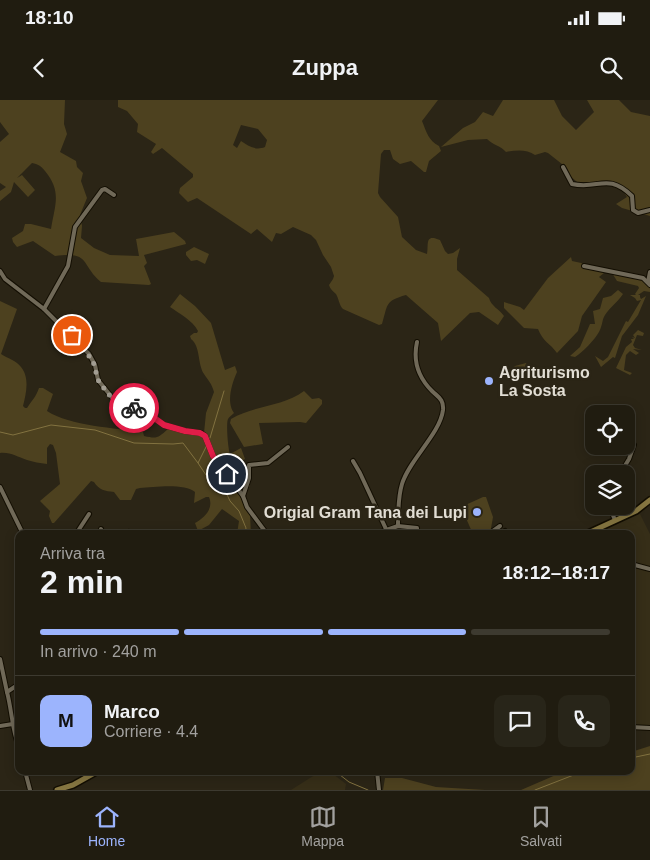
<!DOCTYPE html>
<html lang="it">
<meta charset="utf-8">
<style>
:root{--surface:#201c10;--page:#282519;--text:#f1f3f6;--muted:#a2a19f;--line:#3d3a30;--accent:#9cb4fd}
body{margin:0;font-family:Arial,sans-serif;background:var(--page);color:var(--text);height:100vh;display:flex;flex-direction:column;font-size:19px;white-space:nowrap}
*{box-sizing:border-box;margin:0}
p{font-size:16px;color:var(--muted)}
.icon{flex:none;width:28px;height:28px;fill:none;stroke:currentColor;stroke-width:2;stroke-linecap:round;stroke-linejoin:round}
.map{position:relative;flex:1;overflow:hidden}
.sheet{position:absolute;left:15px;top:430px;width:620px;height:245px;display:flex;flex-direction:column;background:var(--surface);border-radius:10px;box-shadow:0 2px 12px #0003,0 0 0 1px var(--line)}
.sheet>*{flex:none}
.controls{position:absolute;left:585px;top:305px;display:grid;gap:10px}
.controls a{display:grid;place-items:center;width:50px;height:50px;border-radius:10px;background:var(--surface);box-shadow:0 2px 12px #0003,0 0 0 1px var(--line);font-size:25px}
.pin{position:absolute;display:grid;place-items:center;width:42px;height:42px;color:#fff;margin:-21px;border:2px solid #fff;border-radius:50%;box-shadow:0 1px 5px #0007}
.courier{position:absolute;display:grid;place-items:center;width:50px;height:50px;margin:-25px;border:4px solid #e11d48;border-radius:50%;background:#fff;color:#222;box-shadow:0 1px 6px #0007}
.head em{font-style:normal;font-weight:800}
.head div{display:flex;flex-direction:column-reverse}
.head{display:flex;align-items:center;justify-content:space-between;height:85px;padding:0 25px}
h1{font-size:32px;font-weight:800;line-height:38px}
.bar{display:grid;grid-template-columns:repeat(4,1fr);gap:8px 5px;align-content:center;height:60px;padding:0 25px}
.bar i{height:6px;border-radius:4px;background:var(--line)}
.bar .selected{background:var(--accent)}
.bar p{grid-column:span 4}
.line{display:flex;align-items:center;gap:12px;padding:0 25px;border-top:1px solid var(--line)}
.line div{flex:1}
.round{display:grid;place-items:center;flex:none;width:52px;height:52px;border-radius:10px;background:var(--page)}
.status{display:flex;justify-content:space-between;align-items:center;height:35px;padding:0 25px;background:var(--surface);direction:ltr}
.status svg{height:14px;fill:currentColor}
header{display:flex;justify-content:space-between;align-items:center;height:65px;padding:0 25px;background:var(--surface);font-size:22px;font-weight:800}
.menu{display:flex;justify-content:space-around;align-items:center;height:70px;border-top:1px solid var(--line);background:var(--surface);font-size:14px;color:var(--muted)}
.menu a{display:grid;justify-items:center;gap:2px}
.menu .selected{color:var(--accent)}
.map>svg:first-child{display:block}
.built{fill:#362e18}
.green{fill:#4d411f;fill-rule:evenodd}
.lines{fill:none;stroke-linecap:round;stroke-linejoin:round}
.stream{stroke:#827240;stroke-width:1}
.street-casing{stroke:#130e02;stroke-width:6}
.secondary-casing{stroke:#130e02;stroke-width:8}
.street{stroke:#706958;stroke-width:4}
.secondary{stroke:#867641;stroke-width:5}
.done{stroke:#a29d92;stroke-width:5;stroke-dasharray:0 9}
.route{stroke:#e11d48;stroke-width:6}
.poi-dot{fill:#9cb4fd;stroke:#2b2516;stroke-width:2}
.labels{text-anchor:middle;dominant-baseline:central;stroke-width:5;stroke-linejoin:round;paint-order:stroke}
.poi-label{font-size:16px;font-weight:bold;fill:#e2ded4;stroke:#2b2516;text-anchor:start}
</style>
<div class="status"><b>18:10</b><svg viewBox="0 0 49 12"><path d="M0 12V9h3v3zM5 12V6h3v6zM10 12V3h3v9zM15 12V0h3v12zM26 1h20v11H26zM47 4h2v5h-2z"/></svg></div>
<header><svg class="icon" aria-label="back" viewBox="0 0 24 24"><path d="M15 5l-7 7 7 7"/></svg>Zuppa<svg class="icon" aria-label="search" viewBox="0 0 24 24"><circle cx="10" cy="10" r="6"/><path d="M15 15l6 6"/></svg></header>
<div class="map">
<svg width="650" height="690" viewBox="0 0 650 690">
<rect width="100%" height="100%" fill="#2b2516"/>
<g class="built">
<path d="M640,414L650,434V628L631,627V434H584L588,430L613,420Z"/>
<path d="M321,671H329L346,684L345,690H291Z"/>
</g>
<g class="green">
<path d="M0,0H65L64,24L67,34L60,52L76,61L77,67L83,73L81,81L87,98L80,115L82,126L81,138L94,148L110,155L139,156L136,139L174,132L185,141L186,144L144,155L147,163L144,166L151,184L149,185L101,182C80,164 91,151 55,156L33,141L17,147L13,142L12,138L23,131L25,124H31L51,129C55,104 62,92 45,71C41,66 38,64 32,63L17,78L22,75L35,90L28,97L14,82L11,92L0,101V91L6,87L0,83V42L9,34L0,22Z"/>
<path d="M118,0H438L422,21C427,33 428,40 439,46L441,51L429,61L426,72H424L411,61L400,64L393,59L390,50H384L381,54L378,93L380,97L398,117L402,137L416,150L427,154C429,145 424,133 440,140L445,151L448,154L453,153L460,148L457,159V170L489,198C491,206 499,209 504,216L498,225L479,212L470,213L441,241L438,223L406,195C385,201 388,204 382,224L379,225L343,209C339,205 339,199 336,194C333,191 330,189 329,185L333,179L334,176L331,167L323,155L316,140L311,135L293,127L281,134L276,133L272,142L257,129L251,134L197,98L188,102L179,93L180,88L193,77V74L162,48L153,54L151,52L156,44L137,32L138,24L127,11L118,7ZM241,25L258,29L267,40L265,47C255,51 249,46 241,41L237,48L233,45Z"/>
<path d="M503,0H554L562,16L576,30L594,12L587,0H619L631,12L650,16V116L622,108L616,104L627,97L623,91L602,82H577L569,75L567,68L548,53L545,52L535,55C527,49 516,50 506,52C501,46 493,45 487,39L468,40L441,47L463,28L475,22L483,12L493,16Z"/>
<path d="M194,147L209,154L205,164L197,160L191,161L186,155V152Z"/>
<path d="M571,157L572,161L609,169L599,177L606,182L582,216L578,231L557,253C550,243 543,242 538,229L524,228L504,208V202L520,207L524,210L548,178Z"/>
<path d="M612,173L642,179L650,188V192L644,191L638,195H640V197L641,199L646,196L638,215L622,236L615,258L613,257L601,267L595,256L603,261L608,257L626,221L628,222L641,200L637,201L635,198L630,195H636L635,194L639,188L638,186L617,181Z"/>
<path d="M618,190L623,194C618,202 610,207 605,215C602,220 603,222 601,227C599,236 583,252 575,257L570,256L580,247L590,224H595L593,211L600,209L603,198L611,196Z"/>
<path d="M180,194L195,206L211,223L225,270L235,266L237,272C232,283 226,302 234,313C232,315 229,317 228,319C226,323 228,349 230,354L241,348L245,359L236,364L250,383V386L243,394L216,357L208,338L204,333L206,313L214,292C212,284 208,280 204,274C197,263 201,247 191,239L190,236L194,233H197L198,231C192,220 180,214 170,207Z"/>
<path d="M0,201L17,209L1,254C7,258 17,261 21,267C30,278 26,294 23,306L25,308H27C32,300 36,297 39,288H43L53,294L47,311C70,326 116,328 143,332L144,336C157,339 158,338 168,329L205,337L212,356L241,396L250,415L251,434H237L239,421L222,409L209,425L198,431L195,423C204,418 214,409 209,397H206L194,403L195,392C185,383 154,387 140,388L136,389L131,400H120L114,392C105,391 99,390 94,382L91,381L54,423H52L49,416L50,411L40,401L60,384L56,353L53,345L50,344L47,348V364C40,363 33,362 27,360C17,357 11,352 0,353Z"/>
<path d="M638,230L644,233L643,236L637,235L633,245L635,248L642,250L633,249L639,253L636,255L630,251L626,255L624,270L632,273L630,275L616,268L626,247L632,242L631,239H634L632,237L635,238L633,235Z"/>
<path d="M526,263L531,274L529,276L513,282L510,280L507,271L515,266Z"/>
<path d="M304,291L312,299L319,298L322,300V304L306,323L300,322L259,323L263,344L244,347L230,323L231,319C254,305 283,307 304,291Z"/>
<path d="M483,397H486L493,417L490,434H473L461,407Z"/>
<path d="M650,646V690H521L565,671H631V652Z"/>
<path d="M385,678H402L436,687L485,690H383Z"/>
</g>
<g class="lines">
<g class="stream">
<path d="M0,332L13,335L51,325L95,330L134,343L173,344L183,343L198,363"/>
<path d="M210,338L224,291"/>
<path d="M207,345L198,363L206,375L216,379L223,386L230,401L239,411L246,428L245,434"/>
<path d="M631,658L650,654"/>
<path d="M335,671L349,682L368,690"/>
<path d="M535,690L584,671"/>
</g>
<g class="street-casing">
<g id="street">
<path d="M563,67L572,84C599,90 607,72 632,96L633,110L638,113L650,110"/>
<path d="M584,166L643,178L650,185"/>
<path d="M0,171L5,179L44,209L89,254L95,265L98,280L114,300L146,312L164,325L185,331L201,333L205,336L213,356L243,396L247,407L267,434"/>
<path d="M648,182L650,172"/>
<path d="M44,209L68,166L75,127L102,90L105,89L114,95"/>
<path d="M353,361L360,373L386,429"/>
<path d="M620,374L629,359L634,345"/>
<path d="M0,387L23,434"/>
<path d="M243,396L249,378V365L268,363L288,347"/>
<path d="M609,406L615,420"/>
<path d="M398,426C398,413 398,397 402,384C409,360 440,334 443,310C444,299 438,297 432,291C418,277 413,260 417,242"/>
<path d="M76,434L89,414"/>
<path d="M99,434L101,429"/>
<path d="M128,434L129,432"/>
<path d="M375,434L398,426L417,428V434"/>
<path d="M493,434V431L500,426"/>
<path d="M501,434L505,431"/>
<path d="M631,464L650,469"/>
<path d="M0,559L7,592"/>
<path d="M19,584L7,592C12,611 12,630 19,647"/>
<path d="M0,626L19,623"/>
<path d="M631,627L650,628"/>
<path d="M25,671L30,690"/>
<path d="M377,671L379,690"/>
</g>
</g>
<g class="secondary-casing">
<g id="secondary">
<path d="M586,434L636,411L650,400"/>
<path d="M57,690L73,685L98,671"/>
</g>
</g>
<use href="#street" class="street"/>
<use href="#secondary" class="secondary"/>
</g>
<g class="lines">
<path class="done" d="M72,235L93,261L98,280L108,294L121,304L134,308"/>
<path class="route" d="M134,308L146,312L164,325L185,331L200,333L205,336L213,356L227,374"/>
</g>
<g class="poi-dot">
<circle cx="489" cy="281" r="5"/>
<circle cx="477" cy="412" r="5"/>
</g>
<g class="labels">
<g class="poi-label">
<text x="499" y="272">Agriturismo<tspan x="499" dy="18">La Sosta</tspan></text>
<text x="467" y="412" text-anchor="end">Origial Gram Tana dei Lupi</text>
</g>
</g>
</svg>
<div class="controls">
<a><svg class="icon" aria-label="locate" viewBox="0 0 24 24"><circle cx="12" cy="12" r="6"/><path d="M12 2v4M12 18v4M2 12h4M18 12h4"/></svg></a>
<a><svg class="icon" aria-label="layers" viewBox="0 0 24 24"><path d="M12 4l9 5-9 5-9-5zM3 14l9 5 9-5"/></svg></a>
</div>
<div class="pin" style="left:72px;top:235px;background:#ea580c"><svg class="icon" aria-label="bag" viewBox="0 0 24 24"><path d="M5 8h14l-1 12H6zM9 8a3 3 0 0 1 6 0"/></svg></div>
<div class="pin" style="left:227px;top:374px;background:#1f2937"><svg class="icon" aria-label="home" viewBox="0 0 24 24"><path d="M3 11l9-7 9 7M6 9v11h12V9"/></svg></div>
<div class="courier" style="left:134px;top:308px"><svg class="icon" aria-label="bike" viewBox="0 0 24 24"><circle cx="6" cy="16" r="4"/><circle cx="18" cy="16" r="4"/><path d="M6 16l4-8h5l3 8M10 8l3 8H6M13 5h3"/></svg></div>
<section class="sheet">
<div class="head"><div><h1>2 min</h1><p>Arriva tra</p></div><em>18:12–18:17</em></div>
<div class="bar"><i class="selected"></i><i class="selected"></i><i class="selected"></i><i></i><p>In arrivo · 240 m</p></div>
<div class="line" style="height:90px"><b class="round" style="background:var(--accent);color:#111">M</b><div><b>Marco</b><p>Corriere · 4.4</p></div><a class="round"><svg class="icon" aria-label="chat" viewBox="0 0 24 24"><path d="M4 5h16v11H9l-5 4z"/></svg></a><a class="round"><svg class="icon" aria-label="phone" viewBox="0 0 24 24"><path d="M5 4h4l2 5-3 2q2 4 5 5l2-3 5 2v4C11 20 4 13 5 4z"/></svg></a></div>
</section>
</div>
<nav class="menu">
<a class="selected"><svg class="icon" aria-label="home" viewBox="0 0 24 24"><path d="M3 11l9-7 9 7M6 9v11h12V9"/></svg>Home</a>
<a><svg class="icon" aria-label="map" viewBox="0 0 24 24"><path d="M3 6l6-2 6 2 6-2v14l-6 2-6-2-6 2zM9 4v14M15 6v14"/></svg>Mappa</a>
<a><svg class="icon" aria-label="saved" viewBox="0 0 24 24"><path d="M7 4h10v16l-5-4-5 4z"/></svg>Salvati</a>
</nav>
